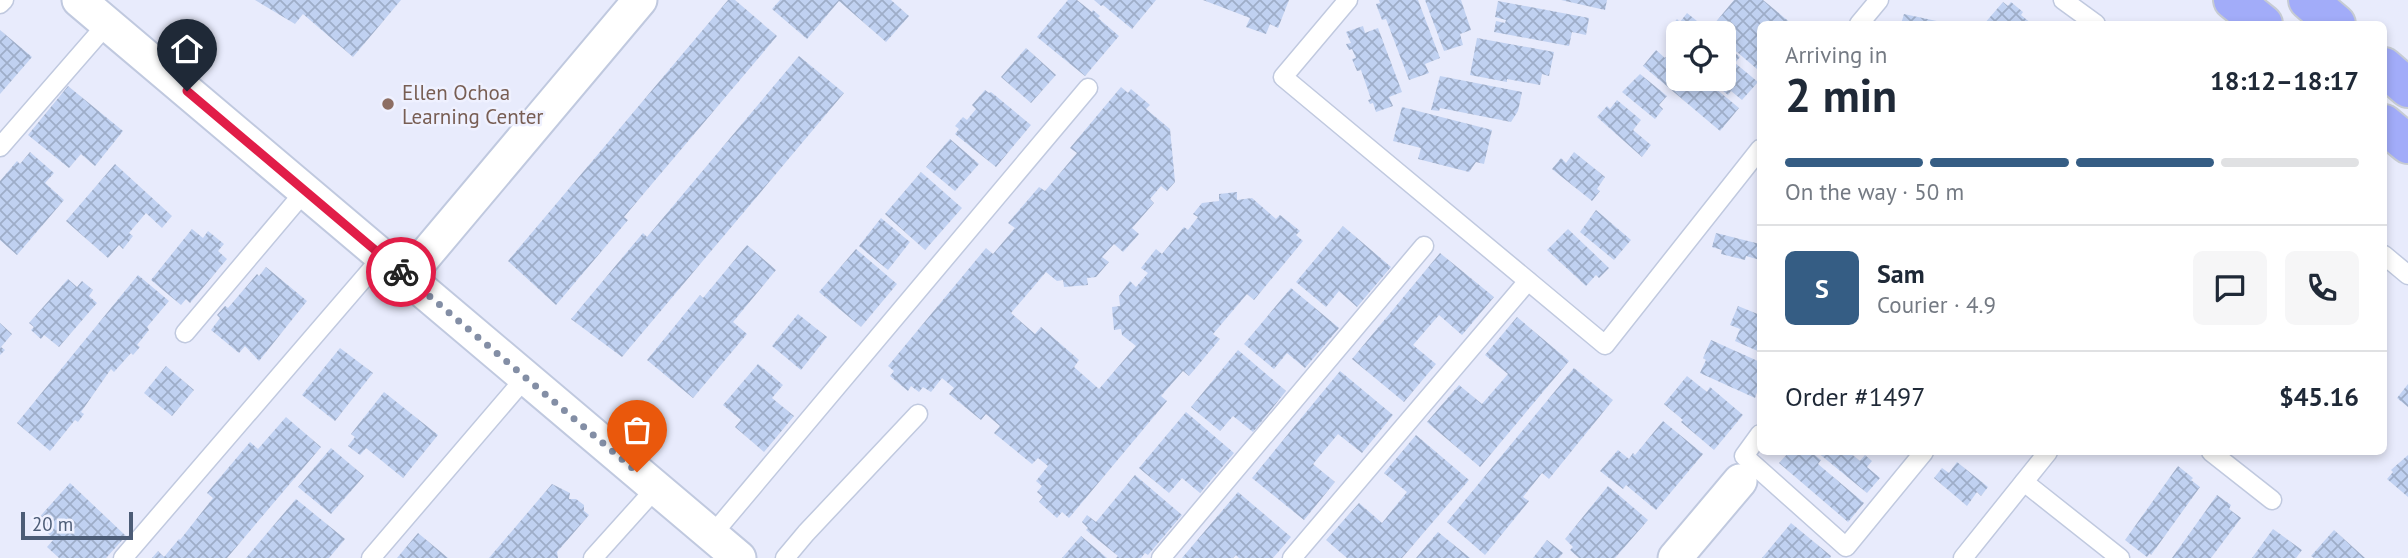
<!DOCTYPE html>
<meta charset="utf-8">
<style>
:root{--surface:#fff;--page:#f6f6f7;--text:#1f2937;--muted:#747a83;--line:#e0e1e3;--accent:#355d84}
body{margin:0;font-family:"PT Sans",sans-serif;background:var(--page);color:var(--text);height:100vh;display:flex;flex-direction:column;font-size:26px;white-space:nowrap}
*{box-sizing:border-box;margin:0}
p{font-size:23px;color:var(--muted)}
.icon{flex:none;width:38px;height:38px;fill:none;stroke:currentColor;stroke-width:2;stroke-linecap:round;stroke-linejoin:round}
.map{position:relative;flex:1;overflow:hidden}
.side{position:absolute;left:1757px;top:21px;width:630px;height:434px;display:flex;flex-direction:column;background:var(--surface);border-radius:10px;box-shadow:0 4px 10px #0003}
.side>*{flex:none}
.fabs{position:absolute;left:1666px;top:21px;display:grid;gap:14px}
.fabs a{display:grid;place-items:center;width:70px;height:70px;border-radius:10px;background:var(--surface);box-shadow:0 4px 10px #0003;font-size:35px}
.scale{position:absolute;left:21px;bottom:18px;width:112px;box-sizing:border-box;padding-left:7px;border:4px solid #4c5c76;border-top:0;font-size:19px;line-height:24px;white-space:nowrap;color:#4c5c76;-webkit-text-stroke:5px #eff1ff;paint-order:stroke}
.pin{position:absolute;display:grid;place-items:center;width:60px;height:60px;color:#fff;margin:-72px -30px;border-radius:50% 50% 50% 0;rotate:-45deg;box-shadow:0 0 7px #0007}
.pin .icon{rotate:45deg}
.courier{position:absolute;display:grid;place-items:center;width:70px;height:70px;margin:-35px;border:5px solid #e11d48;border-radius:50%;background:#fff;color:#222;box-shadow:0 2px 9px #0007}
.summary em{font-style:normal;font-weight:600}
.summary div{display:flex;flex-direction:column-reverse}
.summary{display:flex;align-items:center;justify-content:space-between;height:119px;padding:0 28px}
h1{font-size:46px;font-weight:600;line-height:52px}
.bar{display:grid;grid-template-columns:repeat(4,1fr);gap:10px 7px;align-content:center;height:84px;padding:0 28px}
.bar i{height:9px;border-radius:5px;background:var(--line)}
.bar .on{background:var(--accent)}
.bar p{grid-column:span 4}
.line{display:flex;align-items:center;gap:18px;padding:0 28px;border-top:2px solid var(--line)}
.line div{flex:1}
.round{display:grid;place-items:center;flex:none;width:74px;height:74px;border-radius:10px;background:var(--page)}
.map>svg:first-child{display:block}
.building{fill:url(#building-cross-hatch)}
.lines{fill:none;stroke-linecap:round;stroke-linejoin:round}
.service-casing{stroke:#c0c9df;stroke-width:21}
.minor-casing{stroke:#c0c9df;stroke-width:37}
.primary-casing{stroke:#c6cbd3;stroke-width:42}
.service{stroke:#fff;stroke-width:18}
.minor{stroke:#fff;stroke-width:33}
.primary{stroke:#a2acf9;stroke-width:38}
.done{stroke:#838ea5;stroke-width:7;stroke-dasharray:0 12.6}
.route{stroke:#e11d48;stroke-width:9}
.education-dot{fill:#8d6e63;stroke:#eff1ff;stroke-width:2.5}
.labels{text-anchor:middle;dominant-baseline:central;stroke-width:5;stroke-linejoin:round;paint-order:stroke}
.education-label{font-size:21px;fill:#785e54;stroke:#eff1ff;text-anchor:start}
</style>
<div class="map">
<svg width="2408" height="558" viewBox="0 0 2408 558">
<defs>
<pattern id="building-cross-hatch" width="8" height="8" patternUnits="userSpaceOnUse" patternTransform="scale(1.75)"><rect width="8" height="8" fill="#c0d1f1"/><path d="M0 0l8 8M0 8l8-8" fill="none" stroke="#9eadc8"/></pattern>
</defs>
<rect width="100%" height="100%" fill="#e8ebfc"/>
<g class="building">
<path d="M255,0H401L353,57L303,14L295,24Z"/>
<path d="M728,0H735L777,36L624,217L628,220L556,305L508,261Z"/>
<path d="M780,0H891L909,16L886,42L839,1L807,39L772,9Z"/>
<path d="M1068,0H1077L1092,12L1093,10L1100,16L1098,18L1119,36L1085,76L1037,37Z"/>
<path d="M1094,0H1156L1132,29L1103,5L1101,6Z"/>
<path d="M1203,0H1289L1278,28L1270,24L1266,34L1246,27L1250,18Z"/>
<path d="M1379,0H1418L1440,58L1425,64L1429,73L1409,80L1386,19L1382,20L1376,4L1380,3Z"/>
<path d="M1425,0H1461L1471,30L1460,34L1463,45L1444,51Z"/>
<path d="M1561,0H1607L1605,10Z"/>
<path d="M1734,0H1763L1792,24H1760V66L1757,69L1724,41V33H1715L1710,29Z"/>
<path d="M1498,1L1589,18L1586,35L1572,32L1569,46L1494,32L1496,21L1505,23L1506,20L1495,17Z"/>
<path d="M2003,2L2008,6L2011,2L2023,12L2021,15L2032,24H1984Z"/>
<path d="M1687,13L1712,33H1678V47L1667,37L1669,35L1666,33L1677,19L1680,22Z"/>
<path d="M1904,14L1946,23V24H1901Z"/>
<path d="M1363,26L1365,33L1378,28L1402,92L1389,97L1393,106L1376,112L1373,103L1370,104L1368,100L1371,99L1361,70L1357,71L1352,59L1356,58L1352,49L1349,50L1346,44L1351,43L1346,32Z"/>
<path d="M0,30L32,57L0,94Z"/>
<path d="M1477,38L1554,52L1549,76L1542,74L1540,85L1507,79V82L1470,75Z"/>
<path d="M1724,44L1740,57L1735,63L1758,82L1742,100L1731,91L1728,95L1717,86L1720,82L1717,79H1724Z"/>
<path d="M1026,48L1056,75L1031,103L1001,77Z"/>
<path d="M1656,50L1665,58L1671,50L1678,56V79H1704L1739,108L1720,131L1643,66Z"/>
<path d="M799,56L844,93L622,357L571,319L643,233L647,237Z"/>
<path d="M1640,74L1667,96L1659,105L1663,109L1655,119L1622,92Z"/>
<path d="M1440,76L1522,92L1518,111L1511,122L1440,108L1439,111L1431,110Z"/>
<path d="M68,86L123,131L95,166L81,154L69,168L28,135Z"/>
<path d="M1121,87L1128,93L1131,89L1150,105L1146,109L1170,129L1175,182L1167,191L1161,186L1150,199L1154,203L1132,228L1139,234L1123,252L1114,244L1102,257L1109,262L1096,277L1087,278L1088,285L1064,287L1063,280L1057,281L1046,272L1011,313L1035,334L1041,327L1079,360L1074,367L1099,389L1136,346L1122,335L1121,329L1114,330L1112,307L1120,306L1119,296L1130,281L1136,287L1148,273L1141,268L1156,249L1162,254L1184,227L1188,230L1198,217L1193,214L1202,203L1219,201V194L1237,192V200L1252,198L1276,219L1280,215L1300,231L1296,235L1303,241L1254,300L1247,294L1213,334L1220,339L1189,376L1183,371L1161,396L1167,401L1069,518L1062,512L1057,518L1039,502L1043,497L1037,492L1042,486L1036,481L1048,466L1038,458L1032,464L994,433L1000,426L986,414L981,420L949,394L954,388L942,378L931,392L923,387L919,392L911,386L908,391L890,376L894,371L888,366L986,248L993,254L1015,228L1008,223L1039,187L1045,191L1077,153L1070,148Z"/>
<path d="M985,90L989,93L991,92L1031,125L996,167L955,134L959,129L955,126L963,117L967,120L976,109L972,105Z"/>
<path d="M1617,100L1641,120L1633,130L1651,145L1642,157L1597,117L1607,106L1610,109Z"/>
<path d="M1402,107L1492,130L1484,164L1476,162L1469,172L1418,159L1421,148L1393,141Z"/>
<path d="M950,139L979,164L955,191L926,167Z"/>
<path d="M30,152L54,173L45,183L64,200L17,255L0,240V181L17,161L20,164Z"/>
<path d="M1574,152L1605,177L1597,189L1600,191L1592,201L1552,169L1561,158L1566,163Z"/>
<path d="M115,164L172,216L162,228L146,213L129,233L133,236L123,249L119,245L108,258L66,221Z"/>
<path d="M921,172L962,208L925,250L885,214Z"/>
<path d="M1596,210L1631,240L1614,260L1580,232Z"/>
<path d="M881,218L910,242L888,270L859,246Z"/>
<path d="M1343,226L1391,267L1357,307L1339,291L1326,307L1296,282Z"/>
<path d="M192,229L203,238L208,231L224,244L218,251L227,259L190,303L186,299L181,305L151,280Z"/>
<path d="M1568,229L1609,268L1599,278L1596,275L1586,286L1547,250Z"/>
<path d="M1716,233L1760,244V260L1746,256L1745,260L1721,254L1722,250L1712,247Z"/>
<path d="M747,245L776,270L733,322L747,334L693,398L647,360L700,295L703,298Z"/>
<path d="M856,249L897,284L861,327L819,292Z"/>
<path d="M1440,253L1494,297L1462,335L1439,315L1413,345L1436,364L1404,402L1352,359Z"/>
<path d="M266,267L307,301L259,361L245,346L239,353L211,330L220,318L217,315L225,306L228,308L257,274L259,276Z"/>
<path d="M138,275L169,301L147,327L149,330L137,345L140,347L133,355L131,353L114,372L111,369L81,412L84,414L78,422L75,420L50,451L17,423Z"/>
<path d="M68,279L77,287L82,281L93,290L89,296L97,303L59,347L44,335L41,339L31,330L34,327L29,323Z"/>
<path d="M1291,288L1339,328L1305,368L1287,353L1274,369L1244,344Z"/>
<path d="M1738,306L1760,315V352L1735,341L1740,329L1730,325Z"/>
<path d="M798,314L827,337L801,370L772,346Z"/>
<path d="M1517,317L1569,361L1480,467L1427,422L1459,385L1482,404L1508,374L1485,355Z"/>
<path d="M0,323L12,334L1,347L5,350L0,355Z"/>
<path d="M1711,340L1760,362V384L1755,398L1700,373L1706,360L1703,358Z"/>
<path d="M340,348L373,373L335,421L302,395Z"/>
<path d="M1238,350L1286,391L1253,432L1233,416L1220,431L1191,407Z"/>
<path d="M758,364L783,385L772,398L794,416L764,452L735,427L741,420L723,405Z"/>
<path d="M166,366L194,390L172,416L144,393Z"/>
<path d="M1574,368L1613,400L1549,479L1542,473L1523,497L1529,501L1485,555L1447,522Z"/>
<path d="M1340,371L1393,415L1362,453L1338,434L1313,464L1335,482L1304,520L1252,478Z"/>
<path d="M1687,376L1707,392L1710,387L1743,415L1714,450L1681,422L1683,420L1664,404Z"/>
<path d="M2408,384V407L2397,398Z"/>
<path d="M384,392L438,435L403,478L366,448L360,455L348,446L355,437L351,434Z"/>
<path d="M1186,412L1234,453L1200,493L1182,478L1169,493L1139,468Z"/>
<path d="M286,417L321,447L227,558H152L158,551L164,557L179,539L180,540L213,498L207,493L250,442L258,449Z"/>
<path d="M1663,421L1703,454L1656,510L1626,485L1623,489L1600,471L1618,450L1629,459L1633,453L1635,455Z"/>
<path d="M1416,435L1469,480L1402,558H1347L1326,540L1359,503L1382,523L1407,492L1384,473Z"/>
<path d="M331,448L364,476L331,514L298,487Z"/>
<path d="M1789,452H1804L1808,455L1811,452L1821,460L1818,464L1864,503L1848,522L1779,463Z"/>
<path d="M1817,452H1849L1860,461L1865,455L1872,461L1867,467L1880,478L1867,493Z"/>
<path d="M2408,455V497L2387,479L2393,472L2391,470Z"/>
<path d="M1957,462L1988,487L1981,496L1977,492L1967,506L1934,478L1942,468L1949,473Z"/>
<path d="M2178,466L2193,478L2191,480L2200,487L2151,555L2150,553L2147,557L2125,540Z"/>
<path d="M1135,475L1182,515L1148,555L1145,553L1141,558H1116L1118,556L1086,530L1088,528L1082,522L1087,515L1096,522Z"/>
<path d="M70,483L126,536L106,558H59L47,547L54,539L35,522Z"/>
<path d="M552,484L570,493L569,499H576L584,505V511L589,515L557,552L558,558H489Z"/>
<path d="M1608,486L1648,520L1615,558H1579L1570,550L1573,547L1565,539Z"/>
<path d="M1238,492L1291,537L1273,558H1239L1236,555L1233,558H1182Z"/>
<path d="M2217,495L2231,505L2229,509L2241,518L2211,558H2172Z"/>
<path d="M296,499L345,539L329,558H246Z"/>
<path d="M1791,523L1831,556L1830,558H1762Z"/>
<path d="M2273,529L2302,550L2296,558H2252Z"/>
<path d="M2334,530L2365,558H2314L2311,556Z"/>
<path d="M1438,532L1470,558H1416Z"/>
<path d="M418,533L448,558H397Z"/>
<path d="M1081,536L1107,558H1062Z"/>
<path d="M1547,540L1563,553L1559,558H1533Z"/>
</g>
<g class="lines">
<g class="service-casing">
<g id="service">
<path d="M1348,0L1283,77L1605,345L1760,149"/>
<path d="M2063,0L2096,24"/>
<path d="M0,4L4,0"/>
<path d="M1859,24L1879,0"/>
<path d="M0,147L107,24"/>
<path d="M2384,255L2408,275"/>
<path d="M185,333L305,191"/>
<path d="M1760,434L1744,456L1846,547L1924,452"/>
<path d="M2211,452L2272,500"/>
<path d="M2024,482L2120,558"/>
<path d="M712,535L1088,88"/>
<path d="M123,558L383,256"/>
<path d="M371,558L526,377"/>
<path d="M593,558L656,488"/>
<path d="M785,558L806,533L918,414"/>
<path d="M1161,558L1424,246"/>
<path d="M1292,558L1528,281"/>
<path d="M1963,558L2048,452"/>
</g>
</g>
<g class="minor-casing">
<g id="minor">
<path d="M79,0L739,558"/>
<path d="M407,277L640,0"/>
<path d="M1675,558L1740,481"/>
</g>
</g>
<g class="primary-casing">
<g id="primary">
<path d="M2233,0L2263,24"/>
<path d="M2308,0L2336,24"/>
<path d="M2384,67L2408,88"/>
<path d="M2384,124L2408,144"/>
</g>
</g>
<use href="#service" class="service"/>
<use href="#minor" class="minor"/>
<use href="#primary" class="primary"/>
</g>
<g class="lines">
<path class="done" d="M401,272L637,472"/>
<path class="route" d="M187,91L401,272"/>
</g>
<circle class="education-dot" cx="388" cy="104" r="7"/>
<g class="labels">
<g class="education-label">
<text x="402" y="92">Ellen Ochoa<tspan x="402" dy="24">Learning Center</tspan></text>
</g>
</g>
</svg>
<div class="fabs">
<a><svg class="icon" aria-label="locate" viewBox="0 0 24 24"><circle cx="12" cy="12" r="6"/><path d="M12 2v4M12 18v4M2 12h4M18 12h4"/></svg></a>
</div>
<div class="scale">20 m</div>
<div class="pin" style="left:637px;top:472px;background:#ea580c"><svg class="icon" aria-label="bag" viewBox="0 0 24 24"><path d="M5 8h14l-1 12H6zM9 8a3 3 0 0 1 6 0"/></svg></div>
<div class="pin" style="left:187px;top:91px;background:#1f2937"><svg class="icon" aria-label="home" viewBox="0 0 24 24"><path d="M3 11l9-7 9 7M6 9v11h12V9"/></svg></div>
<div class="courier" style="left:401px;top:272px"><svg class="icon" aria-label="bike" viewBox="0 0 24 24"><circle cx="6" cy="16" r="4"/><circle cx="18" cy="16" r="4"/><path d="M6 16l4-8h5l3 8M10 8l3 8H6M13 5h3"/></svg></div>
<section class="side">
<div class="summary"><div><h1>2 min</h1><p>Arriving in</p></div><em>18:12–18:17</em></div>
<div class="bar"><i class="on"></i><i class="on"></i><i class="on"></i><i></i><p>On the way · 50 m</p></div>
<div class="line" style="height:126px"><b class="round" style="background:var(--accent);color:#fff">S</b><div><b>Sam</b><p>Courier · 4.9</p></div><a class="round"><svg class="icon" aria-label="chat" viewBox="0 0 24 24"><path d="M4 5h16v11H9l-5 4z"/></svg></a><a class="round"><svg class="icon" aria-label="phone" viewBox="0 0 24 24"><path d="M5 4h4l2 5-3 2q2 4 5 5l2-3 5 2v4C11 20 4 13 5 4z"/></svg></a></div>
<div class="line" style="height:91px"><div>Order #1497</div><b>$45.16</b></div>
</section>
</div>
